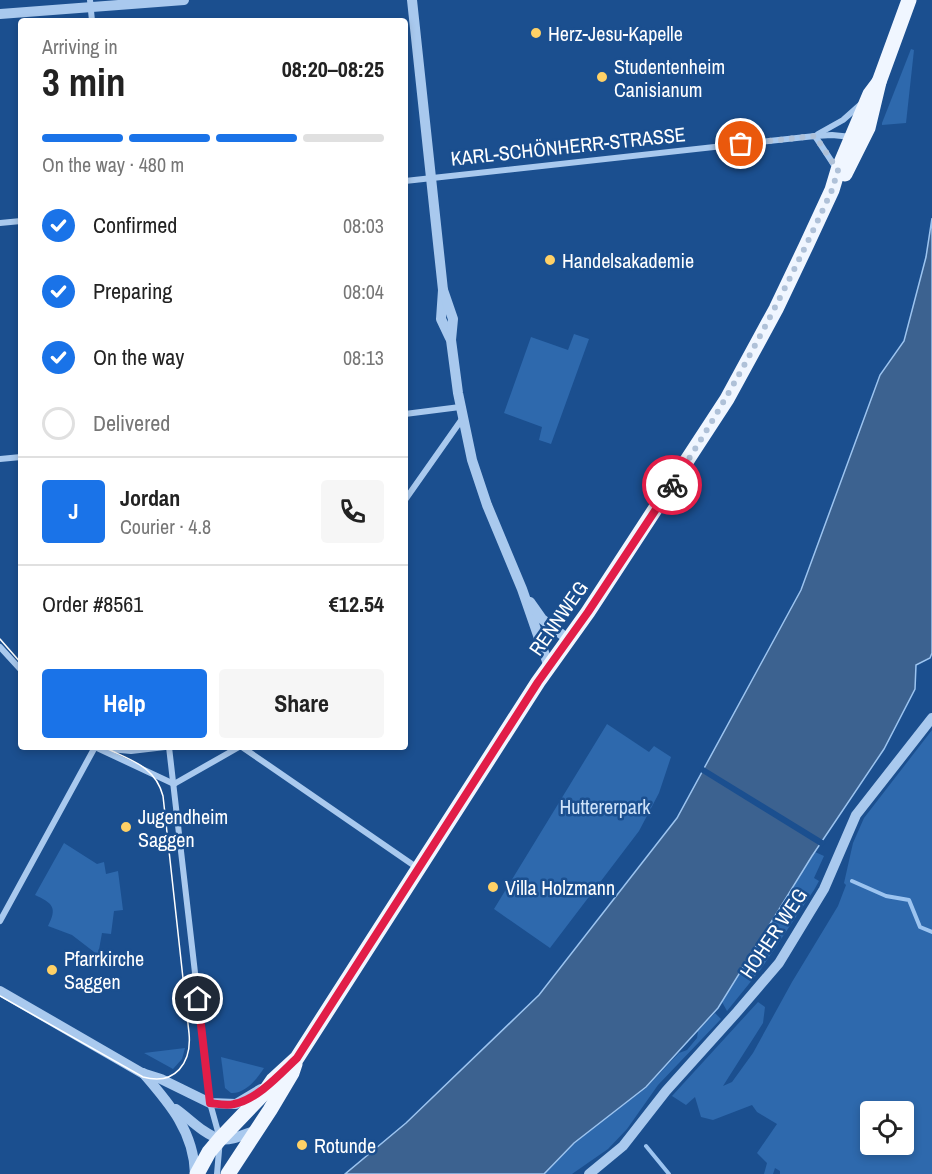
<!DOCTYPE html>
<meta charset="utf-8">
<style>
:root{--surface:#fff;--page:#f6f6f6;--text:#222;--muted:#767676;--line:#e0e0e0;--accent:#1a73e8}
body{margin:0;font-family:"Archivo Narrow",sans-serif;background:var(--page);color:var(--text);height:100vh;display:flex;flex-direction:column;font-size:22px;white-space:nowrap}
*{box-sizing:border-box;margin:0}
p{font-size:20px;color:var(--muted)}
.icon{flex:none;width:33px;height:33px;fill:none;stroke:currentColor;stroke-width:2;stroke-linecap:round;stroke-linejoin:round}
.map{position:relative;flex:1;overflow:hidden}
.sheet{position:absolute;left:18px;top:18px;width:390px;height:732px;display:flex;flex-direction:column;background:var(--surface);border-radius:6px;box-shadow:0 3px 9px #0003}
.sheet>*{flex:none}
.fabs{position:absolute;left:860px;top:1101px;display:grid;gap:12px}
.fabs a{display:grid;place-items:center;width:54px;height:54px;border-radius:6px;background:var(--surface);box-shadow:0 3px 9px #0003;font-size:30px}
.pin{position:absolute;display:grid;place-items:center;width:51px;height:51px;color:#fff;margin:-26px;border:3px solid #fff;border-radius:50%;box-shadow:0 2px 6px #0007}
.courier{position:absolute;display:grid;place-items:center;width:60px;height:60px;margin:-30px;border:4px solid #e11d48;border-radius:50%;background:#fff;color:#222;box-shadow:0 2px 8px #0007}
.head em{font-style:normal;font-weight:700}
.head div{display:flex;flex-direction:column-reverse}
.head{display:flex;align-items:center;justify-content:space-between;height:102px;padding:0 24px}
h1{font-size:39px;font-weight:700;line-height:45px}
.bar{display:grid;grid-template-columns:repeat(4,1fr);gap:9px 6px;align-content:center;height:72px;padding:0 24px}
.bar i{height:8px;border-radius:4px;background:var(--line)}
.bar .selected{background:var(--accent)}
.bar p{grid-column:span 4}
.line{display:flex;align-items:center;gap:15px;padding:0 24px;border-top:2px solid var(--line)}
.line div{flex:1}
.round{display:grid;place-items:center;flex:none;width:63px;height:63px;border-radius:6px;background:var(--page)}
ol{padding:0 24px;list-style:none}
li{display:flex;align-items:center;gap:18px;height:66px}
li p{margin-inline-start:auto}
li .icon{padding:6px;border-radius:50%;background:var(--accent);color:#fff;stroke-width:4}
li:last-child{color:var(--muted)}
li i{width:33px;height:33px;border:3px solid var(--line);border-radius:50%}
.cta{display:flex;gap:12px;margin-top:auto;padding:12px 24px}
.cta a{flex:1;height:69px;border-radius:6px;background:var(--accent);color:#fff;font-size:24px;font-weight:700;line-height:69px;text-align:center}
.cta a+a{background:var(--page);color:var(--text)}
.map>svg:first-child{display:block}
.green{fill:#2e69ad;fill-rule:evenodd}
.water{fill:#3c6290;stroke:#9cc4f0;stroke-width:1.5}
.pier{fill:#1b4f8f}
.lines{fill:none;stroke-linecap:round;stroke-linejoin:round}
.stream{stroke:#9cc4f0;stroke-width:4}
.minor{stroke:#a9c9ee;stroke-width:6}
.tertiary{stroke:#a9c9ee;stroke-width:10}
.primary{stroke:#f0f6ff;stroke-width:15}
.tram{stroke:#fff;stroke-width:1.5}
.done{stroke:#afc1d8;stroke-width:6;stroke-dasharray:0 10.8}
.route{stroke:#e11d48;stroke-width:8}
.poi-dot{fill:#ffd166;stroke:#1b4f8f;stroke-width:2}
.labels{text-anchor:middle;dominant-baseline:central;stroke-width:5;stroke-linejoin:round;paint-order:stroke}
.poi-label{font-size:20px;fill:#fff;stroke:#1b4f8f;text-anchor:start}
.street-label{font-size:20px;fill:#fff;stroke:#1b4f8f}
.park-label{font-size:20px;fill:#cfe3fa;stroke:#1b4f8f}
</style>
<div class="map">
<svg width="932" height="1174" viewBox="0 0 932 1174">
<rect width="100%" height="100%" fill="#1b4f8f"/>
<g class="green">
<path d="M911,49L914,50L906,123L882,125V123Z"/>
<path d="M574,334L589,339L551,444L539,440L542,427L504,413L531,337L568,350Z"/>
<path d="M607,724L649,752L654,746L671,757L659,793L639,831L550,948L494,909Z"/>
<path d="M932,730V1174H780V1171L775,1168L773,1174H764L767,1163L757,1153L777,1124L757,1112L752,1105L713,1120L701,1117L695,1097L686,1105L672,1096L758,1002L765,1007L763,1023L723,1086L732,1082L753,1053L792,982L838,906L846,885L844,883L853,843L864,818ZM870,1112H903V1144H870Z"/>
<path d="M64,843L97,864L104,862L106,874L118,871L123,910L114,911L111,934L102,933L98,955L72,935L48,926C58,907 52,903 35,895Z"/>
<path d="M815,852L824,856L814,878L819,881L814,890L761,969L727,1011L722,1002Z"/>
<path d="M715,1013L721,1019L658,1085L627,1129L608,1149L572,1174H544L574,1143L646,1088L679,1053L687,1050L697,1038L698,1031Z"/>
<path d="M185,1048L182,1059L173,1069L144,1053Z"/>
<path d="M221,1057L264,1068C257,1079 245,1094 231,1093L225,1088Z"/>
</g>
<path class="water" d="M932,218V653L930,658L916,665L915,689L884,749L812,856L718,1008L646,1087L574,1143L544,1174H345L406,1123L539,995L677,818L801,590L880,375L904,341L926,257Z"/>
<path class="pier" d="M702,766L826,842L822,847L699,771Z"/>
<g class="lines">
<g class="stream">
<path d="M852,881L886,896L909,900L920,927L932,932"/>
<path d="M646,1146L669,1174"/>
</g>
<g class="minor">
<path d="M90,0L92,21"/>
<path d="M818,134L843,120L861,104"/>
<path d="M815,136L836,168"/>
<path d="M405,181L815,136L832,135L852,137"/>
<path d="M0,223L21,221"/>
<path d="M405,414L460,407"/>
<path d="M0,459L21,457"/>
<path d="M405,500L462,419"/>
<path d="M0,647L21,670"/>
<path d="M95,747L174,784"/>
<path d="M169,747L210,1103L220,1139L217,1174"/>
<path d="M242,747L419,869"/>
<path d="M99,748L131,751L165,747"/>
<path d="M174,784L239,747"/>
<path d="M0,921L95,747"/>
</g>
<g class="tertiary">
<path d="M412,0L443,290L441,319L450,338"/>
<path d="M0,14L184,0"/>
<path d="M443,290L453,319L451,340L458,393L472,460L487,505L522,589L549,667"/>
<path d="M530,602L542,619L569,640"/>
<path d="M0,991L142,1073L161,1079L210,1103L236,1104L261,1089"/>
<path d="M143,1073C170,1104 194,1132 195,1174"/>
<path d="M176,1109C189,1118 203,1134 220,1139C230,1142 247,1133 257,1130"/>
<path d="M589,1174L623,1146L666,1091L737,1012L779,963L824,889L856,815L932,718"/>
</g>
<g class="primary">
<path d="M845,174L868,128L879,82L909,0"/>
<path d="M197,1174L209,1152L220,1139L264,1093L273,1080L297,1058L538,682L588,612L727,399L776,309L806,246L832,190L838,170L870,94L879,82"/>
<path d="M228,1174L270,1110L292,1073L295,1064"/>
</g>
<g class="tram">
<path d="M0,639L21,663"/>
<path d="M0,996L143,1077C175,1086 192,1063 189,1033L163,796C155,765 129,760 104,747"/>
</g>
</g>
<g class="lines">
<path class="done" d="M672,485C734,391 785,292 832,190L838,170L815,136L741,144"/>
<path class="route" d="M198,999L210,1103C218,1104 227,1106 234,1104C258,1099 280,1074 297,1058L538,682L588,612L672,485"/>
</g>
<g class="poi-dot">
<circle cx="536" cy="33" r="6"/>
<circle cx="602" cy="77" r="6"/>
<circle cx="550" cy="260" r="6"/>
<circle cx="126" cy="827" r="6"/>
<circle cx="493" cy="887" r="6"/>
<circle cx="52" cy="970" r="6"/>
<circle cx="302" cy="1145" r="6"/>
</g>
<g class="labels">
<g class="poi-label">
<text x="548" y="33">Herz-Jesu-Kapelle</text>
<text x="614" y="66">Studentenheim<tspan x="614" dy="23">Canisianum</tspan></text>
<text x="562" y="260">Handelsakademie</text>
<text x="138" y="816">Jugendheim<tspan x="138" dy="23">Saggen</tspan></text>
<text x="505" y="887">Villa Holzmann</text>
<text x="64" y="958">Pfarrkirche<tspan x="64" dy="23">Saggen</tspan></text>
<text x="314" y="1145">Rotunde</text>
</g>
<g class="street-label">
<text transform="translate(568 146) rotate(-6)">KARL-SCHÖNHERR-STRASSE</text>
<text transform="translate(558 618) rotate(-55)">RENNWEG</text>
<text transform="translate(773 933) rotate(-56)">HOHER WEG</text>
</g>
<g class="park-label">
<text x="605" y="806">Huttererpark</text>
</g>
</g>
</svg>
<div class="fabs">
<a><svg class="icon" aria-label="locate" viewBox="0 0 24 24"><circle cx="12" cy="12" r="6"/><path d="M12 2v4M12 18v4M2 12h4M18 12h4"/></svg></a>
</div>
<div class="pin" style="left:741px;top:144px;background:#ea580c"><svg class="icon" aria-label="bag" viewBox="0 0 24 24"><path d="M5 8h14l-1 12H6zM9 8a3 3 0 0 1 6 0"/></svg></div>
<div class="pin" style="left:198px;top:999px;background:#1f2937"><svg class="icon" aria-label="home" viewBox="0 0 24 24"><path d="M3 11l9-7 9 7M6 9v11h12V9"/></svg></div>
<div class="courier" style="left:672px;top:485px"><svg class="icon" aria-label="bike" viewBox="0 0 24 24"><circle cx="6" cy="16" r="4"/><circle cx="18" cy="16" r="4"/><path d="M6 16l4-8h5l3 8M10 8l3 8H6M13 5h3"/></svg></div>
<section class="sheet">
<div class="head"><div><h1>3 min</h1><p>Arriving in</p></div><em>08:20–08:25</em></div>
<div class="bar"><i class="selected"></i><i class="selected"></i><i class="selected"></i><i></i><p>On the way · 480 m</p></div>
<ol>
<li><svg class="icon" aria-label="check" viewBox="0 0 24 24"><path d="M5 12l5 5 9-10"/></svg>Confirmed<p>08:03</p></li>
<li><svg class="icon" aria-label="check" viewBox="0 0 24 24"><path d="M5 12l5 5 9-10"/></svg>Preparing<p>08:04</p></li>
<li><svg class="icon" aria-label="check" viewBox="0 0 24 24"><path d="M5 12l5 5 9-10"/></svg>On the way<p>08:13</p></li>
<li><i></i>Delivered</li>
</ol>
<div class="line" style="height:108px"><b class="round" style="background:var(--accent);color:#fff">J</b><div><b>Jordan</b><p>Courier · 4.8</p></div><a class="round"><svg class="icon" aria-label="phone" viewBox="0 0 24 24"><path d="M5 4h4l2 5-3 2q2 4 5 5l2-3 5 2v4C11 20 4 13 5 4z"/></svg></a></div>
<div class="line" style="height:78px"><div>Order #8561</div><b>€12.54</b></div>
<div class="cta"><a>Help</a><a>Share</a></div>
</section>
</div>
